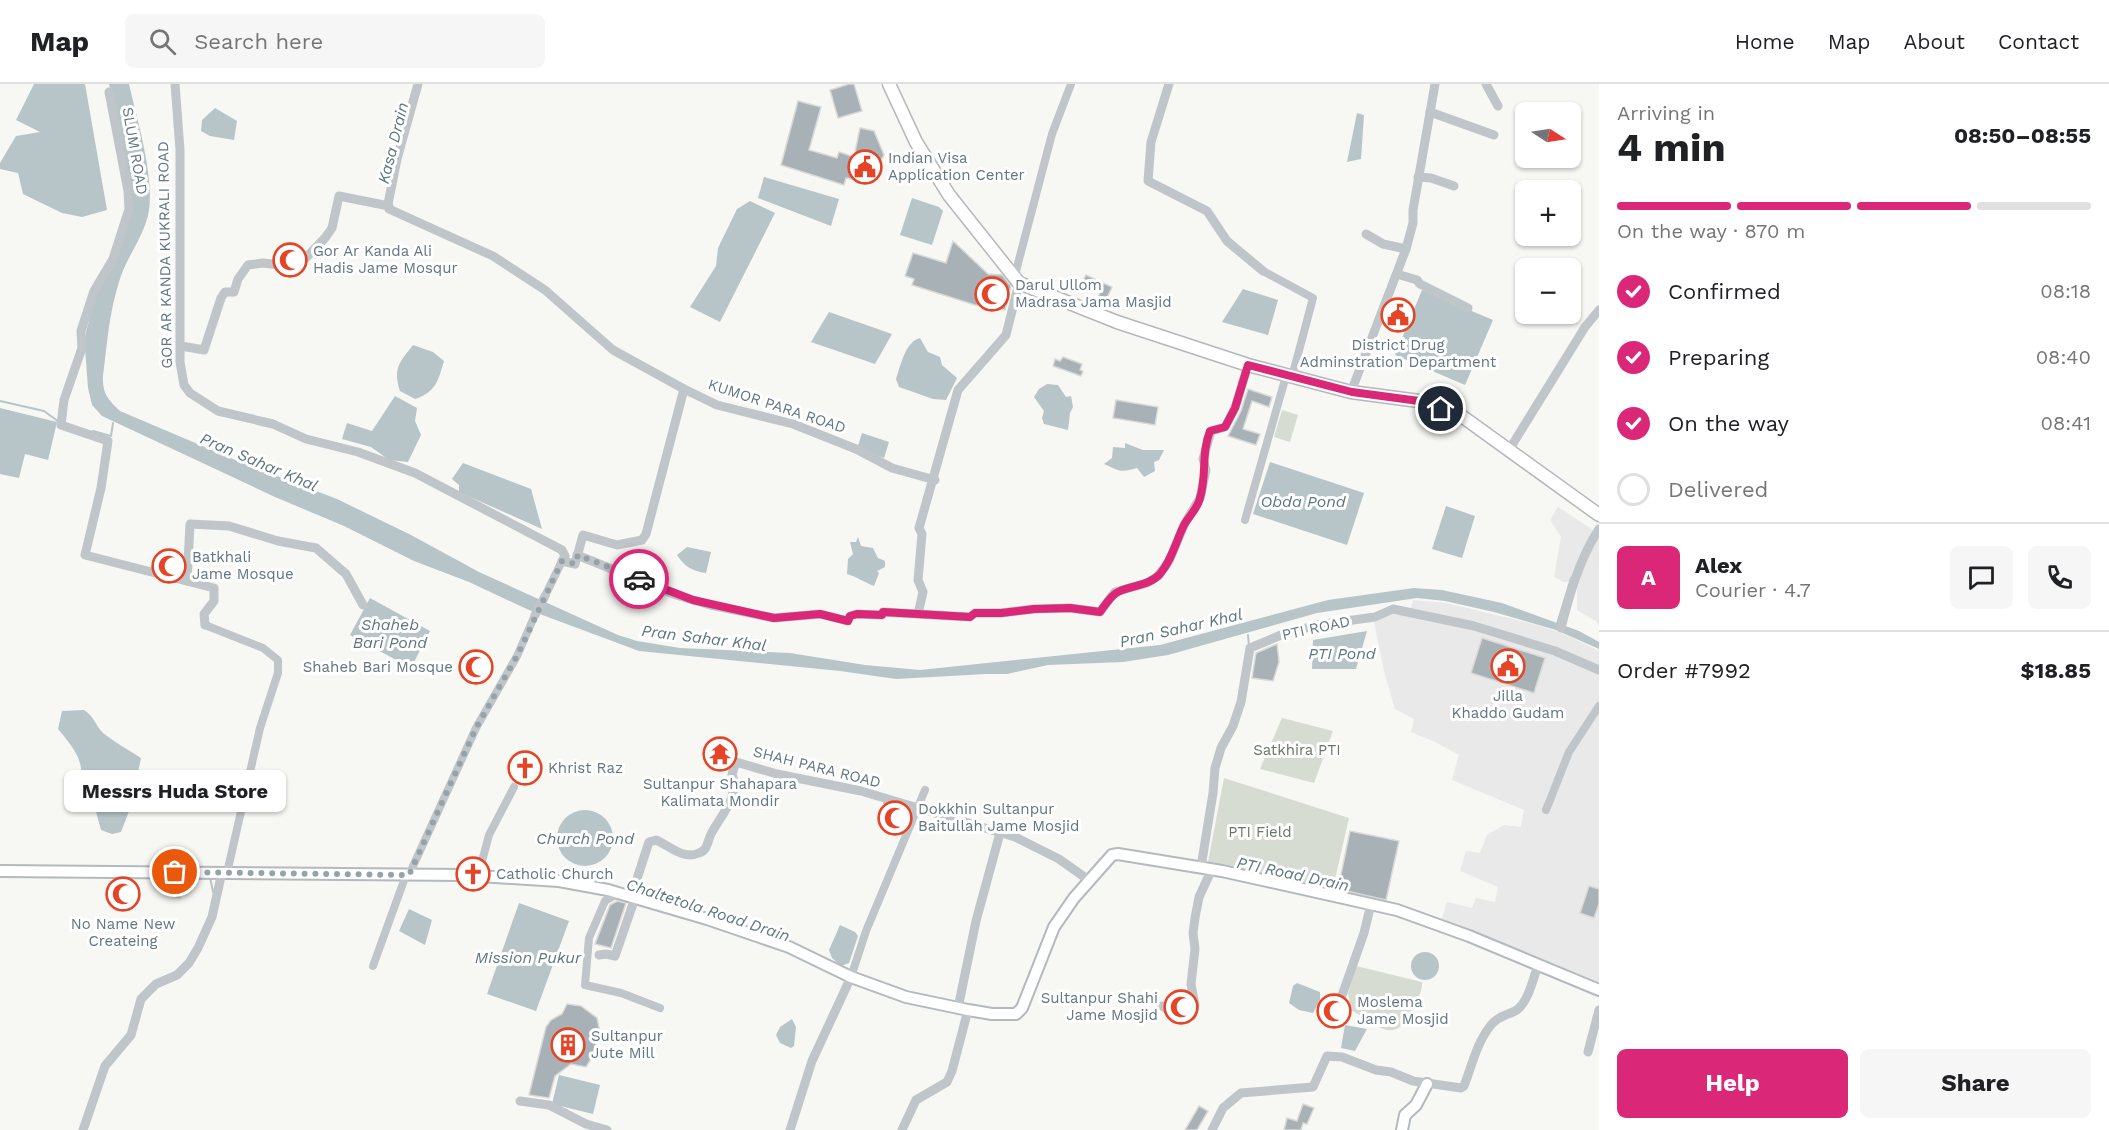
<!DOCTYPE html>
<meta charset="utf-8">
<style>
:root{--surface:#fff;--page:#f6f6f6;--text:#202124;--muted:#757577;--line:#e0e0e0;--accent:#db2777}
body{margin:0;font-family:"Work Sans",sans-serif;background:var(--page);color:var(--text);height:100vh;display:flex;flex-direction:column;font-size:22px;white-space:nowrap}
*{box-sizing:border-box;margin:0}
p{font-size:20px;color:var(--muted)}
.icon{flex:none;width:33px;height:33px;fill:none;stroke:currentColor;stroke-width:2;stroke-linecap:round;stroke-linejoin:round}
.map{position:relative;flex:1;overflow:hidden}
.side{display:flex;flex-direction:column;background:var(--surface);width:510px}
.side>*{flex:none}
.needle{width:39px;rotate:102deg}
.tools{position:absolute;left:1515px;top:18px;display:grid;gap:12px}
.tools a{display:grid;place-items:center;width:66px;height:66px;border-radius:9px;background:var(--surface);box-shadow:0 2px 4px #0004;font-size:30px}
.pin{position:absolute;display:grid;place-items:center;width:51px;height:51px;color:#fff;margin:-26px;border:3px solid #fff;border-radius:50%;box-shadow:0 2px 6px #0007}
.courier{position:absolute;display:grid;place-items:center;width:60px;height:60px;margin:-30px;border:4px solid #db2777;border-radius:50%;background:#fff;color:#222;box-shadow:0 2px 8px #0007}
.bubble{position:absolute;height:42px;border-radius:9px;background:var(--surface);box-shadow:0 2px 4px #0004;font-size:20px;font-weight:700;line-height:42px;text-align:center}
.overview em{font-style:normal;font-weight:700}
.overview div{display:flex;flex-direction:column-reverse}
.overview{display:flex;align-items:center;justify-content:space-between;height:102px;padding:0 18px}
h1{font-size:39px;font-weight:700;line-height:45px}
.bar{display:grid;grid-template-columns:repeat(4,1fr);gap:9px 6px;align-content:center;height:72px;padding:0 18px}
.bar i{height:8px;border-radius:4px;background:var(--line)}
.bar .active{background:var(--accent)}
.bar p{grid-column:span 4}
.line{display:flex;align-items:center;gap:15px;padding:0 18px;border-top:2px solid var(--line)}
.line div{flex:1}
.round{display:grid;place-items:center;flex:none;width:63px;height:63px;border-radius:9px;background:var(--page)}
ol{padding:0 18px;list-style:none}
li{display:flex;align-items:center;gap:18px;height:66px}
li p{margin-inline-start:auto}
li .icon{padding:6px;border-radius:50%;background:var(--accent);color:#fff;stroke-width:4}
li:last-child{color:var(--muted)}
li i{width:33px;height:33px;border:3px solid var(--line);border-radius:50%}
.cta{display:flex;gap:12px;margin-top:auto;padding:12px 18px}
.cta a{flex:1;height:69px;border-radius:9px;background:var(--accent);color:#fff;font-size:24px;font-weight:700;line-height:69px;text-align:center}
.cta a+a{background:var(--page);color:var(--text)}
header{display:flex;align-items:center;gap:36px;box-sizing:border-box;height:84px;padding:0 30px;background:var(--surface);border-bottom:2px solid var(--line)}
header strong{font-size:28px}
nav{display:flex;gap:33px;margin-inline-start:auto;font-size:21px}
.search{width:420px;height:54px;background:var(--page);display:flex;align-items:center;gap:15px;box-sizing:border-box;padding:0 21px;border-radius:9px;color:var(--muted);font-size:22px}
main{display:flex;flex:1;min-height:0}
.map>svg:first-child{display:block}
.built{fill:#e8e9e8}
.green{fill:#d7dcd3}
.water{fill:#b7c5c8}
.lines{fill:none;stroke-linecap:round;stroke-linejoin:round}
.stream{stroke:#b7c5c8;stroke-width:2}
.building{fill:#a7b1b6;stroke:#d9d9d7;stroke-width:1.5}
.secondary-casing{stroke:#b3b9bd;stroke-width:14}
.trunk-casing{stroke:#b4b8bb;stroke-width:15}
.minor{stroke:#c0c5c9;stroke-width:8}
.tertiary{stroke:#c0c5c9;stroke-width:9}
.secondary{stroke:#fff;stroke-width:10}
.trunk{stroke:#fff;stroke-width:12}
.done{stroke:#96a2a9;stroke-width:6;stroke-dasharray:0 10.8}
.route{stroke:#db2777;stroke-width:8}
.labels{text-anchor:middle;dominant-baseline:central;stroke-width:6;stroke-linejoin:round;paint-order:stroke}
.street-label{font-size:15px;fill:#627580;stroke:#fff}
.poi-label{font-size:15px;fill:#627580;stroke:#fff;text-anchor:start}
.park-label{font-size:15px;fill:#677861;stroke:#fff}
.water-label{font-size:16px;font-style:italic;fill:#5d757b;stroke:#fff}
</style>
<header>
<strong>Map</strong>
<div class="search"><svg class="icon" aria-label="search" viewBox="0 0 24 24"><circle cx="10" cy="10" r="6"/><path d="M15 15l6 6"/></svg>Search here</div>
<nav><a>Home</a><a>Map</a><a>About</a><a>Contact</a></nav>
</header>
<main>
<div class="map">
<svg width="1599" height="1046" viewBox="0 0 1599 1046">
<rect width="100%" height="100%" fill="#f7f7f4"/>
<g class="built">
<path d="M1558,423L1599,450V542L1596,537L1577,526V497L1564,498L1554,493L1561,453L1550,436Z"/>
<path d="M1413,516L1446,519L1529,539L1557,547L1599,567V900L1578,897L1441,837L1447,818L1472,824L1476,814L1495,818L1498,803L1460,787L1466,767L1480,769L1487,751L1504,741L1521,743L1524,726L1452,696L1459,671L1435,658L1411,648L1414,635L1395,625L1384,587L1374,538L1393,530L1409,531Z"/>
</g>
<g class="green">
<path d="M1282,326L1298,331L1290,358L1274,353Z"/>
<path d="M1282,634L1333,647L1314,699L1260,685Z"/>
<path d="M1224,694L1349,734L1333,804L1208,778Z"/>
<path d="M1356,882L1422,898C1423,907 1417,916 1413,924C1395,963 1379,942 1351,926L1348,910Z"/>
</g>
<g class="water">
<path d="M34,0H85L107,126L82,133L62,129L23,110L18,89L0,85V79L16,52L40,48L16,36Z"/>
<path d="M109,0H129C137,35 154,91 149,126C145,152 126,173 119,198C109,229 107,261 103,292C102,309 108,316 120,327L240,378L337,415L411,451L479,488L618,551L637,557L680,564L790,569L865,581L920,586L1160,561L1328,516L1414,504L1442,506L1502,519L1579,547L1599,558V565L1556,546L1494,528L1445,517L1417,514L1317,529L1168,571L1123,578L1048,581L1007,590H986L896,595L840,587L639,567L529,526L469,498L414,477L344,442L275,413L102,332L92,321L88,304L85,264L86,248L97,207L126,143L122,62Z"/>
<path d="M215,24L237,37L234,56L210,52L201,47L202,36Z"/>
<path d="M1357,29L1364,31L1361,75L1347,78Z"/>
<path d="M764,93L839,115L831,142L758,114Z"/>
<path d="M912,114L939,123L943,127L932,161L900,151Z"/>
<path d="M750,117L775,129L720,238L690,223L716,182L718,164L737,125Z"/>
<path d="M1243,205L1278,216L1268,251L1222,238Z"/>
<path d="M1422,206L1493,236L1465,301L1395,271Z"/>
<path d="M829,228L892,250L875,280L811,258Z"/>
<path d="M920,254L928,268L940,273L942,281L957,294L946,316L933,315L899,303L896,295C901,281 905,258 920,254Z"/>
<path d="M413,261L433,268L444,277C438,297 436,308 415,315L400,307C393,284 399,279 413,261Z"/>
<path d="M1047,300L1058,301L1066,313L1071,312L1073,323L1070,329L1068,346L1044,340L1042,334L1044,327L1034,313L1039,305Z"/>
<path d="M395,312L417,324L415,337L421,351L408,378L389,376L371,363L342,355L347,339L372,347Z"/>
<path d="M0,324L57,338L48,376L25,370L19,394L0,390Z"/>
<path d="M862,349L889,358L884,374L857,365Z"/>
<path d="M1125,359L1143,366H1164L1159,376L1154,378L1155,387L1144,393L1137,384C1119,389 1120,387 1104,380L1112,374L1113,363L1125,364Z"/>
<path d="M1270,378L1364,409L1347,461L1253,430Z"/>
<path d="M463,379L531,405L542,445L459,408V401L452,395Z"/>
<path d="M1446,422L1475,432L1462,474L1432,465Z"/>
<path d="M858,453L861,462L873,464L878,474L885,477V483L877,487L879,489L874,502C864,498 857,493 847,490L848,475L853,470L850,458H856Z"/>
<path d="M687,463L711,468L706,489C692,487 685,483 677,471Z"/>
<path d="M370,514L430,547L411,584L350,551Z"/>
<path d="M1367,547L1356,585H1312L1313,556Z"/>
<path d="M84,626C94,632 95,641 103,649C114,658 129,666 141,674L131,722L121,748L112,750L101,746L93,717L83,714C80,703 82,694 81,684C79,669 67,656 58,645L62,627Z"/>
<circle cx="585" cy="754" r="28"/>
<path d="M519,819L569,837L536,927L487,910Z"/>
<path d="M409,825L432,836L425,861L399,847Z"/>
<path d="M840,841L855,848L858,852L849,879L841,882L832,874L829,866Z"/>
<circle cx="1425" cy="882" r="14"/>
<path d="M1297,899L1320,908V916L1313,929L1299,926L1289,919L1293,902Z"/>
<path d="M792,935L796,943L794,962L791,964L780,959L776,951L780,943Z"/>
<path d="M1345,941L1367,945L1355,967L1341,964Z"/>
<path d="M559,991L600,1001L593,1030L552,1020Z"/>
</g>
<g class="lines">
<g class="stream">
<path d="M0,317L44,327L59,338"/>
<path d="M93,347L111,352L113,339"/>
<path d="M1557,540L1571,494"/>
<path d="M1248,551L1249,562"/>
<path d="M241,711L246,691"/>
<path d="M884,719L896,722"/>
<path d="M210,793L213,808"/>
</g>
</g>
<g class="building">
<path d="M849,0H854L862,27L838,34L830,6Z"/>
<path d="M798,17L821,23L809,66L837,74L839,68L854,73L860,44L874,47L884,71L868,99L846,94L844,101L781,81Z"/>
<path d="M953,157L988,190L1002,191L1011,202L1005,226L975,221L912,201L914,195L905,192L913,169L946,179Z"/>
<path d="M1086,191L1112,203L1106,216L1098,213L1100,209L1081,200Z"/>
<path d="M1393,222L1407,228L1402,240L1388,235Z"/>
<path d="M1063,273L1082,280L1080,286L1083,287L1081,292L1053,282L1055,275L1060,277Z"/>
<path d="M1248,305L1272,313L1269,323L1252,317L1243,345L1260,350L1256,361L1228,352L1241,327Z"/>
<path d="M1116,316L1158,323L1155,341L1113,334Z"/>
<path d="M1482,554L1545,574L1534,609L1471,589Z"/>
<path d="M1277,560L1279,578L1273,597L1252,594L1256,569Z"/>
<path d="M527,667L539,676L523,700L510,691Z"/>
<path d="M1350,747L1399,757L1386,816L1338,805Z"/>
<path d="M169,796H183L180,814L167,811Z"/>
<path d="M1589,802L1599,805V820L1594,834L1580,829Z"/>
<path d="M617,817L626,819L611,864L595,860L610,821Z"/>
<path d="M1327,919L1332,920L1337,926L1345,924L1341,938L1323,932Z"/>
<path d="M567,920L581,922L597,934L600,948L591,975L586,983L571,980L555,992L549,1014L529,1011L546,943L551,936L562,930Z"/>
<path d="M1303,1020L1314,1024L1307,1040L1303,1039L1301,1046H1284L1287,1034L1297,1037Z"/>
<path d="M1199,1022L1208,1027L1197,1046H1185Z"/>
</g>
<g class="lines">
<g class="secondary-casing">
<g id="secondary">
<path d="M0,787L463,791L559,797L608,806L707,835L789,863L851,893L906,913L968,926L992,930H1016L1022,924L1054,843L1074,814L1112,771L1118,770L1222,787L1397,826L1469,852L1599,906"/>
<path d="M1402,1046L1405,1031L1416,1021L1427,1000"/>
</g>
</g>
<g class="trunk-casing">
<path id="trunk" d="M889,0L916,58L949,111L1019,199L1117,238L1248,281L1351,308L1419,317L1463,333L1599,431"/>
</g>
<g class="minor">
<path d="M1263,187L1313,214L1292,293"/>
<path d="M1018,194L1016,187L1052,50L1071,0"/>
<path d="M1245,436L1286,292"/>
<path d="M545,512L562,477"/>
<path d="M205,541L263,564L278,576V589L260,644L227,789"/>
<path d="M1546,726L1569,668L1599,622"/>
<path d="M409,791L476,644L517,572L535,531"/>
<path d="M478,792L489,751L514,703"/>
<path d="M618,809L605,817L589,854L585,901L621,909L660,924"/>
<path d="M373,882L406,791"/>
<path d="M851,893L866,847L925,706"/>
</g>
<g class="tertiary">
<path d="M175,0L180,66V278L184,301L190,309L218,327L273,340L306,355L358,368L415,389L562,466L565,472L562,477L575,480L583,451L617,461L642,456L646,450L684,305"/>
<path d="M418,0L397,75L388,120L389,125L493,172L545,206L613,266L684,305L717,321L793,340L856,365L892,384L935,396"/>
<path d="M1169,0L1151,58L1148,97L1207,127L1227,157L1263,187"/>
<path d="M1486,0L1498,22"/>
<path d="M109,8L128,107L129,125L113,175L94,207L81,247L82,264L64,316L61,341L108,357L101,404L85,471L214,504V517L204,530L205,541"/>
<path d="M1430,28L1494,51"/>
<path d="M1418,93L1431,94L1454,102"/>
<path d="M1366,150L1383,160L1406,165"/>
<path d="M1397,190L1417,196L1420,200L1468,224"/>
<path d="M181,262L204,266L221,214L225,208H234L238,195L248,181L263,179L297,183L325,154L332,144L339,112L389,122"/>
<path d="M1351,308L1406,165L1413,139V126L1435,0"/>
<path d="M1509,366L1585,243L1599,226"/>
<path d="M577,471L676,511L710,521L774,534L820,530L848,537L850,532L857,530L882,531L883,528L970,533L975,529H1001L1034,525L1070,524L1100,528L1115,508L1147,499L1158,492L1169,477L1185,439L1200,414L1206,386L1203,375L1211,347L1225,343L1235,324L1248,281"/>
<path d="M187,497L190,440L229,442L278,457L316,464L346,490L363,521"/>
<path d="M918,530L923,508L918,496L922,450L919,444L958,306L1006,251L1019,199"/>
<path d="M535,531L545,512"/>
<path d="M1561,544C1570,509 1579,476 1599,445"/>
<path d="M1201,783L1213,709L1215,684L1221,664L1233,642L1241,618L1250,564L1281,551L1317,541L1375,533L1393,525L1474,542L1555,567L1599,586"/>
<path d="M631,813L649,758L656,756C670,762 683,776 699,769C708,766 707,758 711,750C720,733 741,710 732,690L736,678L777,690L861,707L1015,753L1059,775L1090,797"/>
<path d="M599,871L606,870L615,872L635,814"/>
<path d="M1339,920L1364,849L1371,820"/>
<path d="M1162,922L1183,935L1192,932L1195,921L1191,900L1195,865L1193,849L1195,834L1199,813L1212,785"/>
<path d="M958,924L976,837L1000,749"/>
<path d="M1588,968L1599,926"/>
<path d="M520,1017L549,1021L586,1040L607,1046"/>
<path d="M83,1046L105,982L131,951L141,915L156,900L177,891L189,879L198,864L212,833L222,788"/>
<path d="M790,1046L812,977L851,893"/>
<path d="M902,1046L916,1016L947,998L952,987L968,926"/>
<path d="M1212,1046L1223,1024L1241,1009L1313,1003L1327,972L1342,973L1376,986L1391,988L1413,997L1461,1004L1464,1002C1472,981 1477,958 1491,941C1500,930 1511,931 1518,925C1529,916 1533,894 1538,882"/>
</g>
<use href="#secondary" class="secondary"/>
<use href="#trunk" class="trunk"/>
</g>
<g class="lines">
<path class="done" d="M175,788L409,791L476,644L517,572L562,477L575,480L578,471L639,495"/>
<path class="route" d="M639,495L693,516L774,534L820,530L848,537L850,532L857,530L882,531L883,528L970,533L975,529H1001L1034,525L1070,524L1100,528C1105,521 1111,511 1118,508C1131,501 1149,502 1160,490C1172,476 1176,457 1184,441C1189,432 1198,424 1200,414C1207,391 1201,369 1210,347L1225,343L1235,324L1248,281L1352,308L1419,317L1441,325"/>
</g>
<defs>
<g id="civic-ring" transform="scale(1.725)"><circle r="9.5" fill="#fff" stroke="#e54427" stroke-width="1.5"/><path d="M-.6-6.5H3V-4.5H.6V-3L4-1V1h2V6H-6V1h2V-1L-.6-3ZM-1.2 2.5V6h2.4V2.5Z" fill="#e54427"/></g>
<g id="mosque-ring" transform="scale(1.725)"><circle r="9.5" fill="#fff" stroke="#e54427" stroke-width="1.5"/><path d="M3.5-4.9A6 6 0 1 0 3.5 4.9A5 5 0 1 1 3.5-4.9Z" fill="#e54427"/></g>
<g id="temple-ring" transform="scale(1.725)"><circle r="9.5" fill="#fff" stroke="#e54427" stroke-width="1.5"/><path d="M0-6L5-2H3V0L6.5 2.5H4V6H1.5V3h-3V6H-4V2.5H-6.5L-3 0V-2H-5Z" fill="#e54427"/></g>
<g id="church-ring" transform="scale(1.725)"><circle r="9.5" fill="#fff" stroke="#e54427" stroke-width="1.5"/><path d="M-1.2-6h2.4v3.5h3.3v2.4h-3.3V6h-2.4V-.1h-3.3v-2.4h3.3Z" fill="#e54427"/></g>
<g id="building-ring" transform="scale(1.725)"><circle r="9.5" fill="#fff" stroke="#e54427" stroke-width="1.5"/><path d="M-4-6H4V6H1V3H-1V6H-4ZM-2.5-4.3h1.7v1.8h-1.7ZM.8-4.3h1.7v1.8H.8ZM-2.5-1h1.7V.8h-1.7ZM.8-1h1.7V.8H.8Z" fill="#e54427"/></g>
</defs>
<g fill-rule="evenodd">
<use href="#civic-ring" x="865" y="83"/>
<use href="#mosque-ring" x="290" y="176"/>
<use href="#mosque-ring" x="992" y="210"/>
<use href="#civic-ring" x="1398" y="231"/>
<use href="#mosque-ring" x="169" y="482"/>
<use href="#civic-ring" x="1508" y="582"/>
<use href="#mosque-ring" x="476" y="583"/>
<use href="#temple-ring" x="720" y="670"/>
<use href="#church-ring" x="525" y="684"/>
<use href="#mosque-ring" x="895" y="734"/>
<use href="#church-ring" x="473" y="790"/>
<use href="#mosque-ring" x="123" y="810"/>
<use href="#mosque-ring" x="1181" y="923"/>
<use href="#mosque-ring" x="1334" y="927"/>
<use href="#building-ring" x="568" y="961"/>
</g>
<g class="labels">
<g class="street-label">
<text transform="translate(135 67) rotate(80)">SLUM ROAD</text>
<text transform="translate(165 171) rotate(-91)">GOR AR KANDA KUKRALI ROAD</text>
<text transform="translate(777 322) rotate(18)">KUMOR PARA ROAD</text>
<text transform="translate(1316 544) rotate(-12)">PTI ROAD</text>
<text transform="translate(817 683) rotate(14)">SHAH PARA ROAD</text>
</g>
<g class="poi-label">
<text x="888" y="74">Indian Visa<tspan x="888" dy="17">Application Center</tspan></text>
<text x="313" y="167">Gor Ar Kanda Ali<tspan x="313" dy="17">Hadis Jame Mosqur</tspan></text>
<text x="1015" y="201">Darul Ullom<tspan x="1015" dy="17">Madrasa Jama Masjid</tspan></text>
<text x="1398" y="261" text-anchor="middle">District Drug<tspan x="1398" dy="17">Adminstration Department</tspan></text>
<text x="192" y="473">Batkhali<tspan x="192" dy="17">Jame Mosque</tspan></text>
<text x="453" y="583" text-anchor="end">Shaheb Bari Mosque</text>
<text x="1508" y="612" text-anchor="middle">Jilla<tspan x="1508" dy="17">Khaddo Gudam</tspan></text>
<text x="548" y="684">Khrist Raz</text>
<text x="720" y="700" text-anchor="middle">Sultanpur Shahapara<tspan x="720" dy="17">Kalimata Mondir</tspan></text>
<text x="918" y="725">Dokkhin Sultanpur<tspan x="918" dy="17">Baitullah Jame Mosjid</tspan></text>
<text x="496" y="790">Catholic Church</text>
<text x="123" y="840" text-anchor="middle">No Name New<tspan x="123" dy="17">Createing</tspan></text>
<text x="1158" y="914" text-anchor="end">Sultanpur Shahi<tspan x="1158" dy="17">Jame Mosjid</tspan></text>
<text x="1357" y="918">Moslema<tspan x="1357" dy="17">Jame Mosjid</tspan></text>
<text x="591" y="952">Sultanpur<tspan x="591" dy="17">Jute Mill</tspan></text>
</g>
<g class="park-label">
<text x="1297" y="666">Satkhira PTI</text>
<text x="1260" y="748">PTI Field</text>
</g>
<g class="water-label">
<text transform="translate(393 59) rotate(-76)">Kasa Drain</text>
<text transform="translate(259 378) rotate(23)">Pran Sahar Khal</text>
<text x="1303" y="417">Obda Pond</text>
<text x="390" y="540">Shaheb<tspan x="390" dy="18">Bari Pond</tspan></text>
<text transform="translate(1181 544) rotate(-13)">Pran Sahar Khal</text>
<text transform="translate(704 554) rotate(7)">Pran Sahar Khal</text>
<text x="1342" y="569">PTI Pond</text>
<text x="585" y="754">Church Pond</text>
<text transform="translate(1293 790) rotate(12)">PTI Road Drain</text>
<text transform="translate(708 826) rotate(18)">Chaltetola Road Drain</text>
<text x="528" y="873">Mission Pukur</text>
</g>
</g>
</svg>
<div class="tools">
<a><svg class="needle" viewBox="-14 -14 28 28"><path d="M0-13l5 13h-10z" fill="#e53935"/><path d="M0 13l5-13h-10z" fill="#757577"/></svg></a>
<a>+</a>
<a>−</a>
</div>
<div class="pin" style="left:175px;top:788px;background:#ea580c"><svg class="icon" aria-label="bag" viewBox="0 0 24 24"><path d="M5 8h14l-1 12H6zM9 8a3 3 0 0 1 6 0"/></svg></div>
<div class="pin" style="left:1441px;top:325px;background:#1f2937"><svg class="icon" aria-label="home" viewBox="0 0 24 24"><path d="M3 11l9-7 9 7M6 9v11h12V9"/></svg></div>
<div class="courier" style="left:639px;top:495px"><svg class="icon" aria-label="car" viewBox="0 0 24 24"><path d="M5 17H2v-5l4-1 3-4h7l3 4 3 1v5h-3M9 17h6M6 11h13"/><circle cx="7" cy="17" r="2"/><circle cx="17" cy="17" r="2"/></svg></div>
<div class="bubble" style="left:64px;top:686px;width:222px">Messrs Huda Store</div>
</div>
<section class="side">
<div class="overview"><div><h1>4 min</h1><p>Arriving in</p></div><em>08:50–08:55</em></div>
<div class="bar"><i class="active"></i><i class="active"></i><i class="active"></i><i></i><p>On the way · 870 m</p></div>
<ol>
<li><svg class="icon" aria-label="check" viewBox="0 0 24 24"><path d="M5 12l5 5 9-10"/></svg>Confirmed<p>08:18</p></li>
<li><svg class="icon" aria-label="check" viewBox="0 0 24 24"><path d="M5 12l5 5 9-10"/></svg>Preparing<p>08:40</p></li>
<li><svg class="icon" aria-label="check" viewBox="0 0 24 24"><path d="M5 12l5 5 9-10"/></svg>On the way<p>08:41</p></li>
<li><i></i>Delivered</li>
</ol>
<div class="line" style="height:108px"><b class="round" style="background:var(--accent);color:#fff">A</b><div><b>Alex</b><p>Courier · 4.7</p></div><a class="round"><svg class="icon" aria-label="chat" viewBox="0 0 24 24"><path d="M4 5h16v11H9l-5 4z"/></svg></a><a class="round"><svg class="icon" aria-label="phone" viewBox="0 0 24 24"><path d="M5 4h4l2 5-3 2q2 4 5 5l2-3 5 2v4C11 20 4 13 5 4z"/></svg></a></div>
<div class="line" style="height:78px"><div>Order #7992</div><b>$18.85</b></div>
<div class="cta"><a>Help</a><a>Share</a></div>
</section>
</main>
